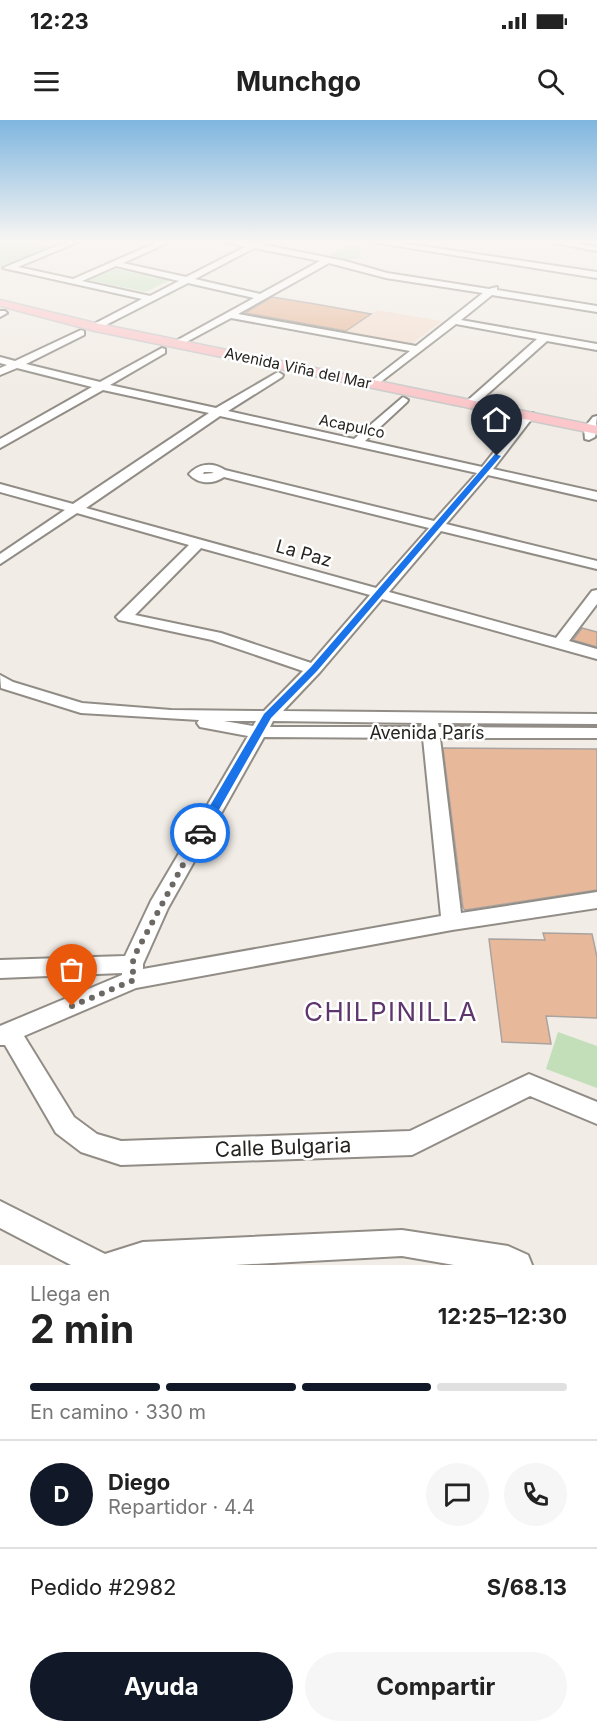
<!DOCTYPE html>
<html lang="es">
<meta charset="utf-8">
<style>
:root{--surface:#fff;--page:#f6f6f6;--text:#222;--muted:#767676;--line:#e0e0e0;--accent:#111827}
body{margin:0;font-family:Inter,sans-serif;background:var(--page);color:var(--text);height:100vh;display:flex;flex-direction:column;font-size:22px;white-space:nowrap}
*{box-sizing:border-box;margin:0}
p{font-size:20px;color:var(--muted)}
.icon{flex:none;width:33px;height:33px;fill:none;stroke:currentColor;stroke-width:2;stroke-linecap:round;stroke-linejoin:round}
.map{position:relative;height:1145px;overflow:hidden}
.sheet{display:flex;flex-direction:column;background:var(--surface);flex:1}
.sheet>*{flex:none}
.pin{position:absolute;display:grid;place-items:center;width:51px;height:51px;color:#fff;margin:-62px -26px;border-radius:50% 50% 50% 0;rotate:-45deg;box-shadow:0 0 6px #0007}
.pin .icon{rotate:45deg}
.courier{position:absolute;display:grid;place-items:center;width:60px;height:60px;margin:-30px;border:4px solid #1a73e8;border-radius:50%;background:#fff;color:#222;box-shadow:0 2px 8px #0007}
.headline em{font-style:normal;font-weight:700}
.headline div{display:flex;flex-direction:column-reverse}
.headline{display:flex;align-items:center;justify-content:space-between;height:102px;padding:0 30px}
h1{font-size:39px;font-weight:700;line-height:45px}
.bar{display:grid;grid-template-columns:repeat(4,1fr);gap:9px 6px;align-content:center;height:72px;padding:0 30px}
.bar i{height:8px;border-radius:4px;background:var(--line)}
.bar .on{background:var(--accent)}
.bar p{grid-column:span 4}
.line{display:flex;align-items:center;gap:15px;padding:0 30px;border-top:2px solid var(--line)}
.line div{flex:1}
.round{display:grid;place-items:center;flex:none;width:63px;height:63px;border-radius:32px;background:var(--page)}
.action{display:flex;gap:12px;margin-top:auto;padding:12px 30px}
.action a{flex:1;height:69px;border-radius:36px;background:var(--accent);color:#fff;font-size:24px;font-weight:700;line-height:69px;text-align:center}
.action a+a{background:var(--page);color:var(--text)}
.status{display:flex;justify-content:space-between;align-items:center;height:42px;padding:0 30px;background:var(--surface);direction:ltr}
.status svg{height:16px;fill:currentColor}
header{display:flex;justify-content:space-between;align-items:center;height:78px;padding:0 30px;background:var(--surface);font-size:27px;font-weight:700}
.map>svg:first-child{display:block}
.education{fill:#f3ded0}
.green{fill:#c3dfb9}
.building{fill:#e7b89a;stroke:#aba39f;stroke-width:1.5}
.lines{fill:none;stroke-linecap:round;stroke-linejoin:round}
.minor-casing{stroke:#918d86;stroke-width:4}
.major-casing{stroke:#cacac9;stroke-width:3}
.minor{fill:#fff;fill-rule:evenodd}
.major{fill:#fbc7ca;fill-rule:evenodd}
.route{fill:#1a73e8}
.done{stroke:#6c6965;stroke-width:6;stroke-dasharray:0 10.8}
.labels{text-anchor:middle;dominant-baseline:central;stroke-width:5;stroke-linejoin:round;paint-order:stroke}
.far-street-label{font-size:15px;fill:#242320;stroke:#fff}
.street-label{font-size:18px;fill:#242320;stroke:#fff}
.near-street-label{font-size:21px;fill:#242320;stroke:#fff}
.near-quarter-label{font-size:26px;letter-spacing:1.5px;fill:#5e366d;stroke:#fff}
</style>
<div class="status"><b>12:23</b><svg viewBox="0 0 49 12"><path d="M0 12V9h3v3zM5 12V6h3v6zM10 12V3h3v9zM15 12V0h3v12zM26 1h20v11H26zM47 4h2v5h-2z"/></svg></div>
<header><svg class="icon" aria-label="menu" viewBox="0 0 24 24"><path d="M4 6h16M4 12h16M4 18h16"/></svg>Munchgo<svg class="icon" aria-label="search" viewBox="0 0 24 24"><circle cx="10" cy="10" r="6"/><path d="M15 15l6 6"/></svg></header>
<div class="map">
<svg width="597" height="1145" viewBox="0 0 597 1145">
<rect width="100%" height="100%" fill="#f1ece5"/>
<path class="education" d="M377,190L442,201L410,225L343,213Z"/>
<g class="green">
<path d="M0,121H24L55,127L0,148Z"/>
<path d="M350,124L358,125L361,138L341,140L327,137Z"/>
<path d="M114,149L170,160L146,172L89,160Z"/>
<path d="M558,912L597,926V968L546,949Z"/>
</g>
<g class="building">
<path d="M272,177L315,184L371,194L346,211L245,193Z"/>
<path d="M582,508L597,512V527L573,520Z"/>
<path d="M443,628L597,629V770L465,790L463,788Z"/>
<path d="M543,813L592,814L597,837V898L546,896L551,924L502,922L489,819L545,820Z"/>
</g>
<g class="lines">
<g class="minor-casing">
<g id="minor">
<path d="M68,121H80L18,147L73,159L160,121H172L123,143L186,157L245,127L223,121L255,123L345,141L387,153L489,169L497,167V170L597,186V192L492,175L461,200L597,224V230L547,221L474,286L470,287L465,284L466,282L537,219L456,204L374,267L369,264L370,262L410,231L231,198L177,227L172,224L174,222L254,178L188,163L98,209H92V205L142,179L3,148ZM254,128L320,141L260,174L195,159ZM329,143L386,158L483,173L416,226L238,194ZM116,146L179,161L150,176L82,161Z"/>
<path d="M366,121H388L597,152V158Z"/>
<path d="M544,121H565L597,127V131Z"/>
<path d="M0,191H5L7,193L0,197Z"/>
<path d="M81,210L84,211V215L26,244L100,262L162,228L165,229V233L110,265L216,288L278,252L283,255L282,257L228,291L354,319L403,277L408,280L407,282L365,321L482,347L525,293H533V297L493,349L597,372V380L488,355L446,404L597,441V449L441,411L389,472L556,518L592,471L597,470V484L569,521L597,529V539L382,479L320,552L283,591L597,594V604L438,603L439,607L597,608V618H440L461,793L597,772V788L452,810L136,868L24,916L74,997L97,1014L121,1021L410,1011L529,954L597,982V1004L530,976L412,1035L121,1045L81,1032L56,1013L5,925H0V906L122,855V853L0,858V840L125,836L151,781L248,616L200,607L197,603L199,600L81,593L1,568L0,555L13,562L82,583L171,590L264,591L303,551L212,520L119,500L116,497L119,494L189,425L77,393L0,444V434L65,390L0,372V364L73,384L209,293L103,270L0,328V319L92,267L17,248L0,255V248L7,245L0,243V237L15,241ZM220,296L477,353L434,401L225,350C213,342 199,343 189,354C198,364 212,365 224,357L429,408L376,468L86,388ZM204,352H211L214,353L203,354ZM201,428L370,475L311,543L221,513L135,495ZM224,601H256L253,606ZM273,601L422,603V607H270ZM264,617L423,618L441,796L143,849V844L168,788Z"/>
<path d="M597,296L595,317L589,320L585,319L584,308L593,297Z"/>
<path d="M0,1081L105,1134L143,1122L402,1110L508,1126L528,1135L532,1145H454L402,1136L235,1145H71L0,1108Z"/>
</g>
</g>
<g class="major-casing">
<path id="major" d="M0,180L95,203L597,306V314L95,211L0,186Z"/>
</g>
<use href="#minor" class="minor"/>
<use href="#major" class="major"/>
</g>
<linearGradient id="sky" x2="0" y2="1"><stop stop-color="#7fb6df"/><stop offset="0.43" stop-color="#f9f6f3"/><stop offset="1" stop-color="#f9f6f3" stop-opacity="0"/></linearGradient>
<rect width="597" height="282" fill="url(#sky)"/>
<path class="route" d="M495,334L501,336L317,551L271,598L204,716H196L194,713L264,594L311,547Z"/>
<g class="lines">
<path class="done" d="M72,886L134,860L132,844L137,831L200,713"/>
</g>
<g class="labels">
<g class="far-street-label">
<text transform="translate(298 248) rotate(12)">Avenida Viña del Mar</text>
<text transform="translate(352 306) rotate(12)">Acapulco</text>
</g>
<g class="street-label">
<text transform="translate(304 433) rotate(16)">La Paz</text>
<text x="427" y="612">Avenida París</text>
</g>
<g class="near-street-label">
<text transform="translate(283 1027) rotate(-2)">Calle Bulgaria</text>
</g>
<g class="near-quarter-label">
<text x="391" y="891">CHILPINILLA</text>
</g>
</g>
</svg>
<div class="pin" style="left:72px;top:886px;background:#ea580c"><svg class="icon" aria-label="bag" viewBox="0 0 24 24"><path d="M5 8h14l-1 12H6zM9 8a3 3 0 0 1 6 0"/></svg></div>
<div class="pin" style="left:497px;top:336px;background:#1f2937"><svg class="icon" aria-label="home" viewBox="0 0 24 24"><path d="M3 11l9-7 9 7M6 9v11h12V9"/></svg></div>
<div class="courier" style="left:200px;top:713px"><svg class="icon" aria-label="car" viewBox="0 0 24 24"><path d="M5 17H2v-5l4-1 3-4h7l3 4 3 1v5h-3M9 17h6M6 11h13"/><circle cx="7" cy="17" r="2"/><circle cx="17" cy="17" r="2"/></svg></div>
</div>
<section class="sheet">
<div class="headline"><div><h1>2 min</h1><p>Llega en</p></div><em>12:25–12:30</em></div>
<div class="bar"><i class="on"></i><i class="on"></i><i class="on"></i><i></i><p>En camino · 330 m</p></div>
<div class="line" style="height:108px"><b class="round" style="background:var(--accent);color:#fff">D</b><div><b>Diego</b><p>Repartidor · 4.4</p></div><a class="round"><svg class="icon" aria-label="chat" viewBox="0 0 24 24"><path d="M4 5h16v11H9l-5 4z"/></svg></a><a class="round"><svg class="icon" aria-label="phone" viewBox="0 0 24 24"><path d="M5 4h4l2 5-3 2q2 4 5 5l2-3 5 2v4C11 20 4 13 5 4z"/></svg></a></div>
<div class="line" style="height:78px"><div>Pedido #2982</div><b>S/68.13</b></div>
<div class="action"><a>Ayuda</a><a>Compartir</a></div>
</section>
